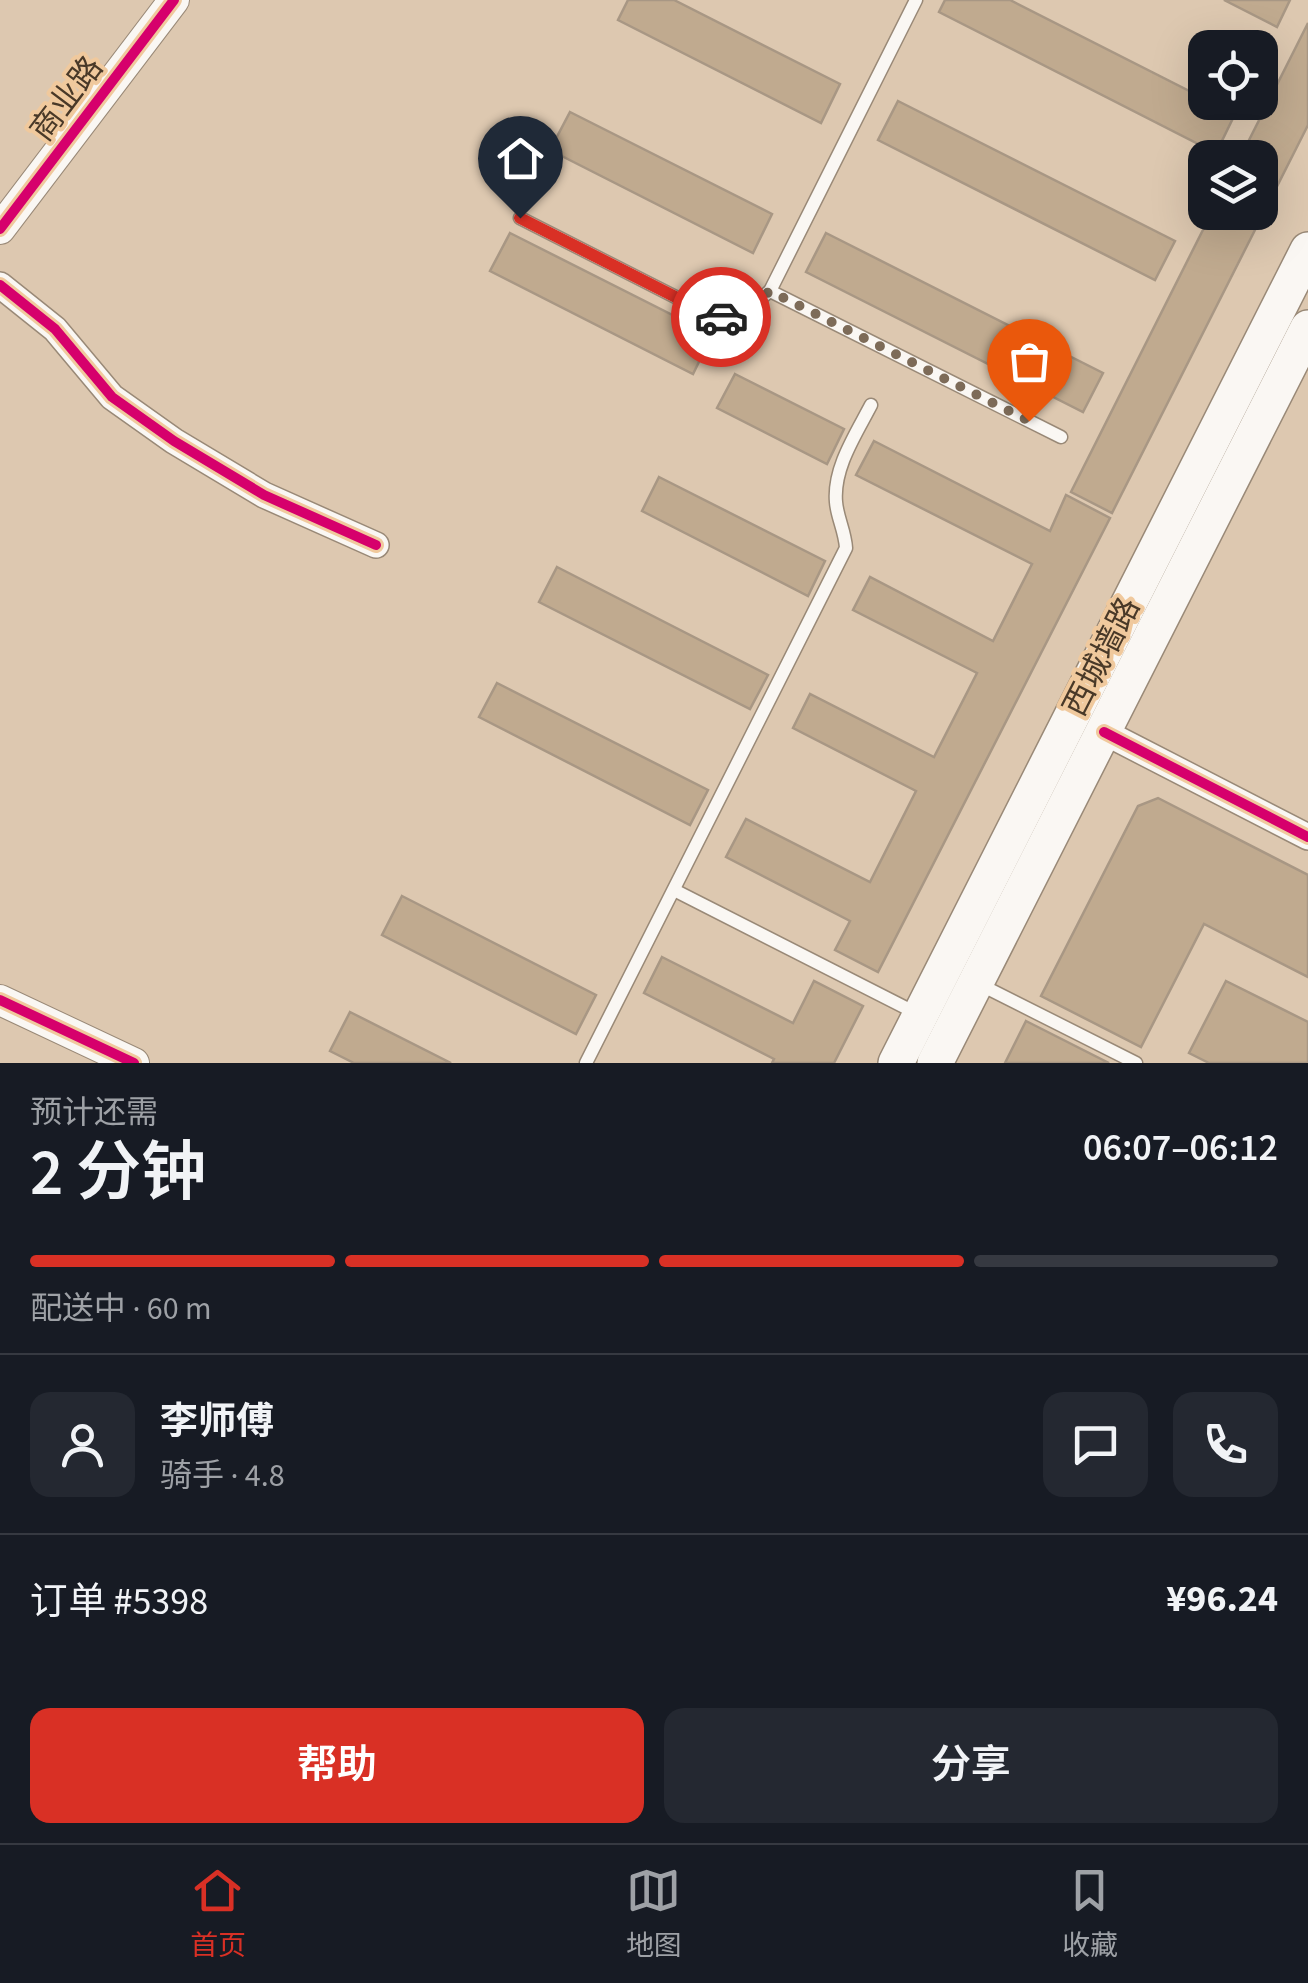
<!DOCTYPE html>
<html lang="zh">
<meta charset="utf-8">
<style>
:root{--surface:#171b24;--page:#242831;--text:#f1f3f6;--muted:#9ea1a6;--line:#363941;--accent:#d93025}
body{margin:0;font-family:"Source Sans 3","Noto Sans SC",sans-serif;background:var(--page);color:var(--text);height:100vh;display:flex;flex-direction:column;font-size:38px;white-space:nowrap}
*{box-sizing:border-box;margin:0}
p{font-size:32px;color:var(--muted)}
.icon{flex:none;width:55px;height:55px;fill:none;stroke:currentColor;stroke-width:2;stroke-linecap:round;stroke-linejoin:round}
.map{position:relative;height:1063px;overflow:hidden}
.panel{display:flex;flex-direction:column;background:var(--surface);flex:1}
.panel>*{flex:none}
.fabs{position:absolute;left:1188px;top:30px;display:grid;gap:20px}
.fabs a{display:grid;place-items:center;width:90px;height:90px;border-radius:20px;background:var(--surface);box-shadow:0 10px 40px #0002;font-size:50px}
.pin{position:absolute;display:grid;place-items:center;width:85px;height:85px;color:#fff;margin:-102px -42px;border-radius:50% 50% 50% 0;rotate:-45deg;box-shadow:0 0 10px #0007}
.pin .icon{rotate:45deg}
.courier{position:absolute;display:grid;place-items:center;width:100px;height:100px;margin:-50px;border:8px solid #d93025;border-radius:50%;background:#fff;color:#222;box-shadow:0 2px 12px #0007}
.summary em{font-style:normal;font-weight:600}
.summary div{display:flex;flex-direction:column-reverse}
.summary{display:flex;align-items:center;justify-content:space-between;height:170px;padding:0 30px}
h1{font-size:65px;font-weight:600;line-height:75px}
.bar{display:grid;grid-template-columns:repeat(4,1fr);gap:15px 10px;align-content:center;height:120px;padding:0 30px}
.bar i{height:12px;border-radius:8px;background:var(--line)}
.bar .current{background:var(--accent)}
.bar p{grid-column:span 4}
.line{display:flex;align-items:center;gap:25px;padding:0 30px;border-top:2px solid var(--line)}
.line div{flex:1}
.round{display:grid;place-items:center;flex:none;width:105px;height:105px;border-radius:20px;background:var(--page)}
.action{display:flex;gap:20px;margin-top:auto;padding:20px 30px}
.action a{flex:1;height:115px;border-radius:20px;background:var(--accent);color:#fff;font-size:40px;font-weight:600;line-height:115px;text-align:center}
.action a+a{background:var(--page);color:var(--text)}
.menu{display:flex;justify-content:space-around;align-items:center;height:140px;border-top:2px solid var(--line);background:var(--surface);font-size:28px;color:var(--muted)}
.menu a{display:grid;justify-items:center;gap:5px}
.menu .current{color:var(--accent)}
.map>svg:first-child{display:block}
.building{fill:#c0aa8f;stroke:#a89784;stroke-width:2.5}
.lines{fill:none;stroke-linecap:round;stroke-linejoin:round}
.service-casing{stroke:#998977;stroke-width:15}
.minor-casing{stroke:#998977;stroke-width:28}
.tertiary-casing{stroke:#998977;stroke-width:32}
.secondary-casing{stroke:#998977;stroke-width:38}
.service{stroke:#faf7f3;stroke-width:12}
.minor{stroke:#faf7f3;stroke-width:25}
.tertiary{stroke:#faf7f3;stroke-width:30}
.secondary{stroke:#faf7f3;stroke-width:35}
.cycleway-casing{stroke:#f0c99d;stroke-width:16}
.cycleway{stroke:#d6006c;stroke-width:10}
.done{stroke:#7d6b58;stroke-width:10;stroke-dasharray:0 18}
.route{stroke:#d93025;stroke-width:12}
.labels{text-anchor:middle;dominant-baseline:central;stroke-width:8;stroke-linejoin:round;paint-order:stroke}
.street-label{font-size:32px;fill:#493928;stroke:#f0c99d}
</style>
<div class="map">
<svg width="1308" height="1063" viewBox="0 0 1308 1063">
<rect width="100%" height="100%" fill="#ddc8b0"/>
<g class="building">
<path d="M628,0H674L840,84L821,123L618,20Z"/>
<path d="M945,0H1010L1205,99V102H1212L1235,114L1216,153L939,12Z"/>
<path d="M1224,0H1290L1277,27Z"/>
<path d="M1308,23V125L1112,513L1071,492L1212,212H1260V158H1240Z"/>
<path d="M898,101L1175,241L1155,280L878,140Z"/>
<path d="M570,112L772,214L753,253L550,150Z"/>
<path d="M510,233L712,335L693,374L490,271Z"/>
<path d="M826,233L1103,373L1083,412L806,272Z"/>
<path d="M735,374L844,429L827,464L717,408Z"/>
<path d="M874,441L1050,531L1066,495L1110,518L878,972L835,950L850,921L726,857L746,819L870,882L916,791L793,728L810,694L934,757L977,673L853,610L870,577L993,641L1032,564L856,475Z"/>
<path d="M659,477L825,561L808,596L642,511Z"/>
<path d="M557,567L768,675L750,709L539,602Z"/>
<path d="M497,683L708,790L690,825L479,717Z"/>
<path d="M1158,798L1308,875V977L1204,924L1141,1047L1041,996L1138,806Z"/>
<path d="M402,896L596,995L576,1034L382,935Z"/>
<path d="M662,957L793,1023L814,981L863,1006L834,1063H772L774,1059L644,993Z"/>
<path d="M1226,981L1308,1022V1063H1209L1189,1053Z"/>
<path d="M350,1012L451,1063H354L330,1051Z"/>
<path d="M1026,1021L1109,1063H1005Z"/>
</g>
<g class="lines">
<g class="service-casing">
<g id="service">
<path d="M916,0L770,291L1061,437"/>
<path d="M520,218L709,314C737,320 749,307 770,291"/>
<path d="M674,890L918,1014"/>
<path d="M977,983L1136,1063"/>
<path d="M586,1063L846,548C845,531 837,517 836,502C833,468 856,434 871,405"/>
</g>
</g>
<g class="minor-casing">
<g id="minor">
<path d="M0,285L55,329L112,397L174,441L264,495L376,545"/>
<path d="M1104,732L1308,837"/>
</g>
</g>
<g class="tertiary-casing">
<g id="tertiary">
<path d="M0,229L174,0"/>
<path d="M0,1000L134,1063"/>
</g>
</g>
<g class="secondary-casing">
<g id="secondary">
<path d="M896,1063L1308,250"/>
<path d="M935,1063L1308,328"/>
</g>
</g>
<use href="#service" class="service"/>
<use href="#minor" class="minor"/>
<use href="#tertiary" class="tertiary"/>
<use href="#secondary" class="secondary"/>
<g class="cycleway-casing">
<g id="cycleway">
<path d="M0,229L174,0"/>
<path d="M0,285L55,329L112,397L174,441L264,495L376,545"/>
<path d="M1104,732L1308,837"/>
<path d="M0,1000L134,1063"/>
</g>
</g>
<use href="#cycleway" class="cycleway"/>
</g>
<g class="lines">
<path class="done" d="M721,317L740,314L770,291L1029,421"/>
<path class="route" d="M520,218L709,314L721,317"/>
</g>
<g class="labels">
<g class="street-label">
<text transform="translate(67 99) rotate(-53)">商业路</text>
<text transform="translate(1102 657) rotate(-63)">西城墙路</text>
</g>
</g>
</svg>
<div class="fabs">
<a><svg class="icon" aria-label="locate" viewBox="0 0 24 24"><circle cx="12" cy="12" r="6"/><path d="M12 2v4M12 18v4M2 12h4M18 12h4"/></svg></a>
<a><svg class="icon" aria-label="layers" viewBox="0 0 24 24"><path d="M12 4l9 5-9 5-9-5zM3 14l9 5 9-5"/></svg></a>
</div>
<div class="pin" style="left:1029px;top:421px;background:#ea580c"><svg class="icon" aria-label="bag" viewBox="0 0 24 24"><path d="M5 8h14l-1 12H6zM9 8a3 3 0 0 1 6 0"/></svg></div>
<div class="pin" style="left:520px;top:218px;background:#1f2937"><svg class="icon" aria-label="home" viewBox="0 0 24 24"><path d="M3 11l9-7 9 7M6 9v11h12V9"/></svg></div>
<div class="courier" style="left:721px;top:317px"><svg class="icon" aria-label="car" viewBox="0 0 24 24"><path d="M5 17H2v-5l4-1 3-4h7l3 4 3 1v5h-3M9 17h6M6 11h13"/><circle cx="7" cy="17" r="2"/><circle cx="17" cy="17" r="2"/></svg></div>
</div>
<section class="panel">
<div class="summary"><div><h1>2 分钟</h1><p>预计还需</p></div><em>06:07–06:12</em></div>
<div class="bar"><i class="current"></i><i class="current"></i><i class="current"></i><i></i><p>配送中 · 60 m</p></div>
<div class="line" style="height:180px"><a class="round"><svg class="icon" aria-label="person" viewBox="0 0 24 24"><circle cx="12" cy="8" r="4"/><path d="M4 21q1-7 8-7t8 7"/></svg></a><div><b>李师傅</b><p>骑手 · 4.8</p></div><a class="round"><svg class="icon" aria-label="chat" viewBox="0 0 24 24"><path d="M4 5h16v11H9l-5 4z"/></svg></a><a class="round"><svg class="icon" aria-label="phone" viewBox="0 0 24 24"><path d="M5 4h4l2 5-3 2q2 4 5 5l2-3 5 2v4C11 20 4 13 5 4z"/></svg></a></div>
<div class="line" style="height:130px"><div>订单 #5398</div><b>¥96.24</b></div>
<div class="action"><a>帮助</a><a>分享</a></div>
</section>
<nav class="menu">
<a class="current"><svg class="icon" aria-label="home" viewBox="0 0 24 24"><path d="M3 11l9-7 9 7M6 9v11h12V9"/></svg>首页</a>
<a><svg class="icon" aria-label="map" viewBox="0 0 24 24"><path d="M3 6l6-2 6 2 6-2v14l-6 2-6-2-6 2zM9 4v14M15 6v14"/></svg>地图</a>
<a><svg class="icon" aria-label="saved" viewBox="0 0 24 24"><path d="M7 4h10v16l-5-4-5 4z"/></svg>收藏</a>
</nav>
